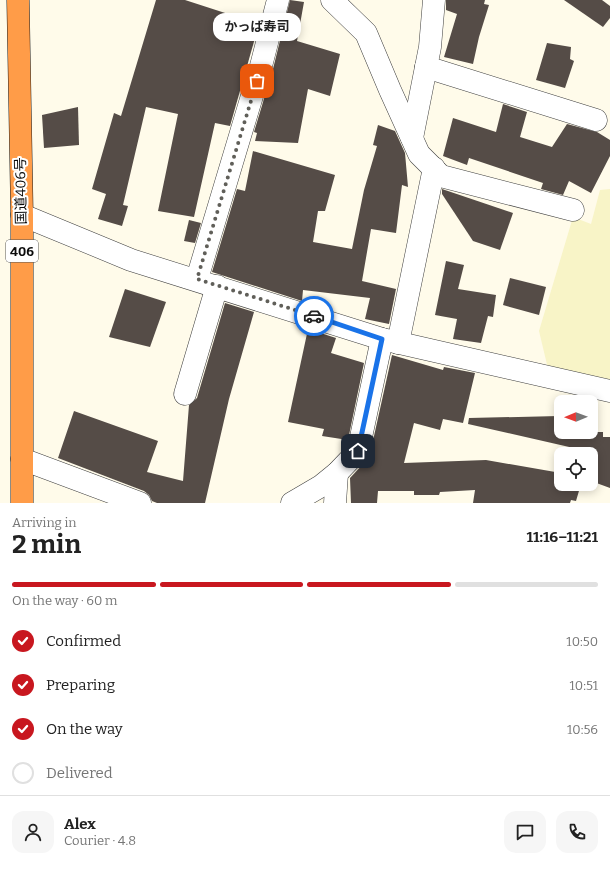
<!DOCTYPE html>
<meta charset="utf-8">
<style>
:root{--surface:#fff;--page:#f6f6f6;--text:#222;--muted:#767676;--line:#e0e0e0;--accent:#c8171f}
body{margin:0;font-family:Bitter,"Noto Sans JP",serif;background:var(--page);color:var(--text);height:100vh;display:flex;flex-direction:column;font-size:15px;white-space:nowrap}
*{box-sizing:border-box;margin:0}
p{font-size:13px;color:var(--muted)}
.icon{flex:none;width:22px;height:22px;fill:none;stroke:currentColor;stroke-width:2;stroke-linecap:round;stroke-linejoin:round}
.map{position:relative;height:503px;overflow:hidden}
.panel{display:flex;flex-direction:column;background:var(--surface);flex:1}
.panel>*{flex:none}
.needle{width:26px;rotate:269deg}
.fabs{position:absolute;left:554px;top:395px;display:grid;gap:8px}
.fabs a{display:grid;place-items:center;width:44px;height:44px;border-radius:8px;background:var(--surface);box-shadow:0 2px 10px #0003;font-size:20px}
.pin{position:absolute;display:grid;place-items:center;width:34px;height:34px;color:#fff;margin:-17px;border-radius:8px;box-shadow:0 2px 6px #0006}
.courier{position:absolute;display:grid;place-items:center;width:40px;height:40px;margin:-20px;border:3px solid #1a73e8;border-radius:50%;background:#fff;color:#222;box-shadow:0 1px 5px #0007}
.bubble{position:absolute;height:28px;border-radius:12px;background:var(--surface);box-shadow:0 2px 10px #0003;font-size:13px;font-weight:700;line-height:28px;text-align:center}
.headline em{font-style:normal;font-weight:700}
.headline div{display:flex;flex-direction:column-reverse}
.headline{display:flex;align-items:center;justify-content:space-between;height:68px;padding:0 12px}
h1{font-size:26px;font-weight:700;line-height:30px}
.bar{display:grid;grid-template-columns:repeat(4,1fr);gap:6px 4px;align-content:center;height:48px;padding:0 12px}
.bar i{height:5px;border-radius:3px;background:var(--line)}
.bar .active{background:var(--accent)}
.bar p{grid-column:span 4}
.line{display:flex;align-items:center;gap:10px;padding:0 12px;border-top:1px solid var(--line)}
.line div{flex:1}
.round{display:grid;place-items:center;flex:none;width:42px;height:42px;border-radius:12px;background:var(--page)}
ol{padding:0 12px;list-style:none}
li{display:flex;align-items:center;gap:12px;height:44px}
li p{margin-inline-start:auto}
li .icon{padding:4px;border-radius:50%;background:var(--accent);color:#fff;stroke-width:4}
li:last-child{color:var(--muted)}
li i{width:22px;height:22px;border:2px solid var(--line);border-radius:50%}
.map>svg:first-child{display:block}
.farmland{fill:#f8f4c7}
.building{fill:#554c47}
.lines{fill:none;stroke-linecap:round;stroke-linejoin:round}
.minor-casing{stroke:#3e3e3e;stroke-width:23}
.highway-casing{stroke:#1c1c1c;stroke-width:23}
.minor{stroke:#fff;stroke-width:22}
.highway{stroke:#ff9c48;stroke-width:22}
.done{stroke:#605f59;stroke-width:4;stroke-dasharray:0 7.2}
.route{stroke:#1a73e8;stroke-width:5}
.labels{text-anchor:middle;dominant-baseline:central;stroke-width:4;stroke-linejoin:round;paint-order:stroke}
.shield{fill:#fff;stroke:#545454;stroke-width:1}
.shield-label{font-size:13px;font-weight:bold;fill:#0b0b0b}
.street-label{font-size:14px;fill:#0b0b0b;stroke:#fff}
</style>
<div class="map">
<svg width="610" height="503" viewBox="0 0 610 503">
<rect width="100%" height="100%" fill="#fffbea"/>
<path class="farmland" d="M610,189V386L549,373L539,331L573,217L591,224L600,190Z"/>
<g class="building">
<path d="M156,0H185L259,24L230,126L215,123L194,217L158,211L178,114L146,107L123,205L128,206L122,226L98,219L106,194L92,189L114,113L121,116Z"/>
<path d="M290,0L304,2L297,41L340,54L330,96L308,89L298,143L255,141L257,133L254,132L273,69Z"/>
<path d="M446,0H485L484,4L489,5L479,37L473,64L444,57L457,14L446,10Z"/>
<path d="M564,0H602L610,6V18L603,27Z"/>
<path d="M547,43L571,47L570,59L574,61L565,88L536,80Z"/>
<path d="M503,104L527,112L520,137L552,147L567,124L597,132L610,140V156L591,193L569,181L563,195L541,189L543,183L469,158L467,165L443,156L453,118L496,132Z"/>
<path d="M78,107L79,145L44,148L42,115Z"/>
<path d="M378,125L395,131L405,153L408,187L402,185L396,233L371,229L362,281L396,289L389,324L365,319L370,298L303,290L302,301L212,272L237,189L245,191L253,151L335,175L325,211H318L313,242L352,249L364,190L377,146L373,145Z"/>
<path d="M442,189L513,213L500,250L473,241L442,194Z"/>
<path d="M189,220L201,223L195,243L184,241Z"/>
<path d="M446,261L464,265L458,289L496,295L493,317L488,316L481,343L453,339L457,319L435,315Z"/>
<path d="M510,278L546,287L539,315L503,305Z"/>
<path d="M125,289L166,302L150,347L109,337Z"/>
<path d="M225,303L254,312L229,399L205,503H157L152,501L149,495L144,491L58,458L74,411L158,441L147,472L183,481L189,405L197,398Z"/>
<path d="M308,329L336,338L331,353L364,363L348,440L322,436L324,429L288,422Z"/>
<path d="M392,355L443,370L444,367L475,373L463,423L443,419L440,430L414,423L404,463L486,460L561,473V484H581L576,501L571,500L570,503H473L475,490L440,492L439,495H414V491H378L377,503H351L350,478L367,460L370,454Z"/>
<path d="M559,416L558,432H603V437H610V488L591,481V454H577L578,449L468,424L469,418Z"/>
</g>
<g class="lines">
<g class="minor-casing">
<g id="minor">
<path d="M332,0L366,33L390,90L419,154L441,176L573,210"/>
<path d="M426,67L596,120"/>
<path d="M412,138L430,47L434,0"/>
<path d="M22,215L131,260L382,339L610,391"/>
<path d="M197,279L261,66L278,0"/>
<path d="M398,343L434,168"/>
<path d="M185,394L217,286"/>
<path d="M22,459L140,503"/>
<path d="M292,503L321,486L337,473L358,451L382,339"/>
<path d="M335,503L337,473"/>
</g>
</g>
<g class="highway-casing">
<path id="highway" d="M18,0L22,215V503"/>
</g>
<use href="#minor" class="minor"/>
<use href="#highway" class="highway"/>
</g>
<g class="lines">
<path class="done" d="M257,81L197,279L314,316"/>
<path class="route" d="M314,316L382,339L358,451"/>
</g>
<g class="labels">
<rect class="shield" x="6" y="240" width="32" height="22" rx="3"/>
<g class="shield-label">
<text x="22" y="251">406</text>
</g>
<g class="street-label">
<text transform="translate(21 191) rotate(-91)">国道406号</text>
</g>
</g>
</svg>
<div class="fabs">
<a><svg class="needle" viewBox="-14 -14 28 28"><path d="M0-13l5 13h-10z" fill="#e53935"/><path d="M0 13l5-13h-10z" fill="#767676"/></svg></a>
<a><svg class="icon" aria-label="locate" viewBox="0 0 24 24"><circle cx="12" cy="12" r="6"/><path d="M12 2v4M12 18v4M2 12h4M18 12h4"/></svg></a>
</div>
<div class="pin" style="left:257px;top:81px;background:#ea580c"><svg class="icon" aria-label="bag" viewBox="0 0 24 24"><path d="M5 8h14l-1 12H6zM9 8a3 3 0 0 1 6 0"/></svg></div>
<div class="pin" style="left:358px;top:451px;background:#1f2937"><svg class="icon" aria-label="home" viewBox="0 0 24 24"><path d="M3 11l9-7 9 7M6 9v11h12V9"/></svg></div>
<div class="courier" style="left:314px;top:316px"><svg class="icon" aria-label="car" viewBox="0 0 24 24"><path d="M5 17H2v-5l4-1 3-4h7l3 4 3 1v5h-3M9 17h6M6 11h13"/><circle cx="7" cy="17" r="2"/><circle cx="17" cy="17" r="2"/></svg></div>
<div class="bubble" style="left:213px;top:13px;width:88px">かっぱ寿司</div>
</div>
<section class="panel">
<div class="headline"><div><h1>2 min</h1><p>Arriving in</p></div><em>11:16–11:21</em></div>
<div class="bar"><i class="active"></i><i class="active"></i><i class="active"></i><i></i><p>On the way · 60 m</p></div>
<ol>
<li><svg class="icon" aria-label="check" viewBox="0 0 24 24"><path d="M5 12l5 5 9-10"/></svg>Confirmed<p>10:50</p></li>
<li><svg class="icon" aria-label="check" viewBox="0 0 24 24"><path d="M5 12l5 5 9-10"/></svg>Preparing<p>10:51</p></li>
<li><svg class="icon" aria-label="check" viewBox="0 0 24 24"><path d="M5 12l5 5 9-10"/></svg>On the way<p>10:56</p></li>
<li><i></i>Delivered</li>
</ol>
<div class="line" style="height:72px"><a class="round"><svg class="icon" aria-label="person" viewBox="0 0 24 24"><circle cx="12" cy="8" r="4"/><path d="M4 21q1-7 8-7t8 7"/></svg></a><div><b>Alex</b><p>Courier · 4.8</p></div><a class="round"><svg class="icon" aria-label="chat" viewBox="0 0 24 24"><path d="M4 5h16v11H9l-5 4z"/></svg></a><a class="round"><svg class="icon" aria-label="phone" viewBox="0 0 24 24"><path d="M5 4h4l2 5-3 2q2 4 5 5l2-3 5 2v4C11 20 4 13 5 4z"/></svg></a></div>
</section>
